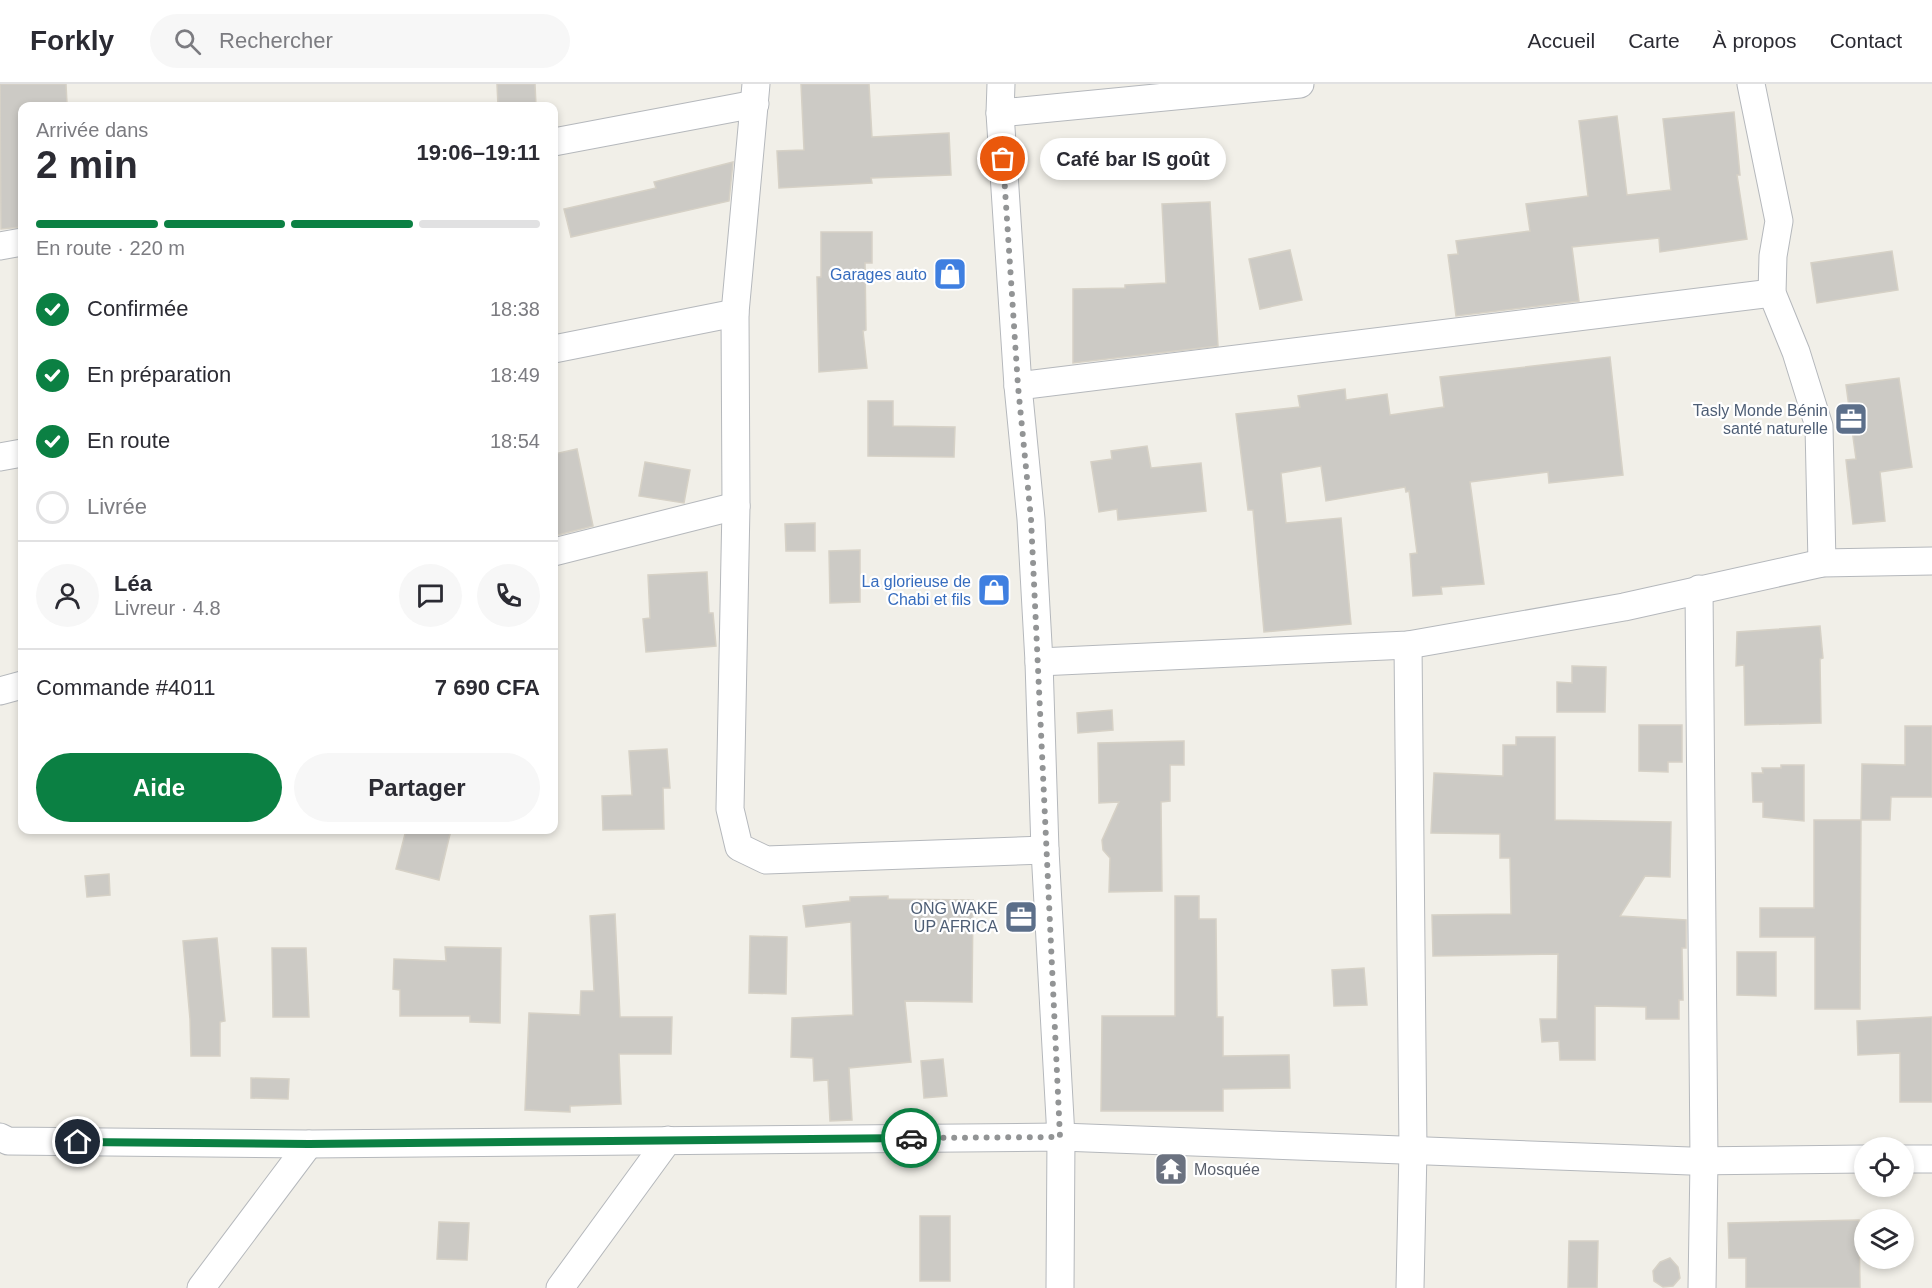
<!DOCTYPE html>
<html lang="fr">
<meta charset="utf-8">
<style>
:root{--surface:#fff;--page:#f7f7f7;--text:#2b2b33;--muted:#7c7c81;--line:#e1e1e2;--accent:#0b8043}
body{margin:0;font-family:Helvetica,sans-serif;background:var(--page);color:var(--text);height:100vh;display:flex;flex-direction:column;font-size:22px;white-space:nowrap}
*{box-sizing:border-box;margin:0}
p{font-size:20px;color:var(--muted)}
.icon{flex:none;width:33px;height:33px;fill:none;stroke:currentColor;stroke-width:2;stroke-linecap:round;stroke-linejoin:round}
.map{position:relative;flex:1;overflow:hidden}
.drawer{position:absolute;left:18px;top:18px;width:540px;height:732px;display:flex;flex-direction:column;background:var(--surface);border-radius:12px;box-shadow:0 3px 9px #0003}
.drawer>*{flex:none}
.buttons{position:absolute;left:1854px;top:1053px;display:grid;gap:12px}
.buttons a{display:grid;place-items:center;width:60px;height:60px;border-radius:50%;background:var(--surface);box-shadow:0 3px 9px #0003;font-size:30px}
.pin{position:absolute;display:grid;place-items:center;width:51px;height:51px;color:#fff;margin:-26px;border:3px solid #fff;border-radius:50%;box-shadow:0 2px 6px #0007}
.courier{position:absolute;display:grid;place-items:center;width:60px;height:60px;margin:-30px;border:4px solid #0b8043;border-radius:50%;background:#fff;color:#222;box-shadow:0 2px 8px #0007}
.bubble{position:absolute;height:42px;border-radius:21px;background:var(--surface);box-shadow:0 3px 9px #0003;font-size:20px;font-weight:800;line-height:42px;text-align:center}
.head em{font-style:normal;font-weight:800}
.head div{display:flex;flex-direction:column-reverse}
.head{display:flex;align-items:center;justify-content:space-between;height:102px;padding:0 18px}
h1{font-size:39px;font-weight:800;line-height:45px}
.bar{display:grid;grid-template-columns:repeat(4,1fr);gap:9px 6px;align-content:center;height:72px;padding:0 18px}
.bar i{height:8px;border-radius:4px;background:var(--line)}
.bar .selected{background:var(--accent)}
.bar p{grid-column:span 4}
.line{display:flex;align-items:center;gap:15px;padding:0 18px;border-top:2px solid var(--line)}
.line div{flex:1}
.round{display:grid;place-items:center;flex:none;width:63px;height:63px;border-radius:32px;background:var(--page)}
ol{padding:0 18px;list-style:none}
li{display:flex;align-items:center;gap:18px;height:66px}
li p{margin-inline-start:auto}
li .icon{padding:6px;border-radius:50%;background:var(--accent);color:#fff;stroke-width:4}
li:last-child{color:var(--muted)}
li i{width:33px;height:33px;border:3px solid var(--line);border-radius:50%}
.button{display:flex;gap:12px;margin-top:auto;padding:12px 18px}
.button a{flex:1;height:69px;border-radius:36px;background:var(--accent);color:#fff;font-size:24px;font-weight:800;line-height:69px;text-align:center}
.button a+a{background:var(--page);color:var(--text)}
header{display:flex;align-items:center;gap:36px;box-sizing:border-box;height:84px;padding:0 30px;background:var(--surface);border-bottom:2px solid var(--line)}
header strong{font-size:28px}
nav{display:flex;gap:33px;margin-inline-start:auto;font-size:21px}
.search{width:420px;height:54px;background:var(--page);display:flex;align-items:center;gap:15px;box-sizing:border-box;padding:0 21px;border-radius:33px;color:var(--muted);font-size:22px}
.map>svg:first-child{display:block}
.building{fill:#cccac5;stroke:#d6d1c6;stroke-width:1.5}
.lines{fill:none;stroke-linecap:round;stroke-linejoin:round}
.minor-casing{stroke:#b5b8bc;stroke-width:29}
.minor{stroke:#fff;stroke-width:27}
.done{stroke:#929495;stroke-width:6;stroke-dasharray:0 10.8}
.route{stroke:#0b8043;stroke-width:8}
.labels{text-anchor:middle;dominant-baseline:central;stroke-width:4.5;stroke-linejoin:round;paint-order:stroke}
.shop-label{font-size:16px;fill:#366cbe;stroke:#fff;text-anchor:end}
.service-label{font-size:16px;fill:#4e5e75;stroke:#fff;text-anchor:end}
.worship-label{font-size:16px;fill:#5b616d;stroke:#fff;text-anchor:start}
</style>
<header>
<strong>Forkly</strong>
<div class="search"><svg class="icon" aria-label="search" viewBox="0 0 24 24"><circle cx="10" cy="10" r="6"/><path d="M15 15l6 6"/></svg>Rechercher</div>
<nav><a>Accueil</a><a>Carte</a><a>À propos</a><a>Contact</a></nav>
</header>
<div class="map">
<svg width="1932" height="1204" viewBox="0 0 1932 1204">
<rect width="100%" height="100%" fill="#f1efe8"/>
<g class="building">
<path d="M0,0H66L67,20L22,22V143L1,145Z"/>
<path d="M497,0H535L536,22H498Z"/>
<path d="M801,0H869L872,53L949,49L951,91L871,94L872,99L779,104L777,67L804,66Z"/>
<path d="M1734,28L1740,91H1737L1747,155L1660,168L1659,154L1572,163L1579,217L1456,232L1448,171L1458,170L1456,157L1530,147L1526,120L1588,112L1579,37L1617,32L1627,111L1671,106L1663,35Z"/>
<path d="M733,78L729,117L571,153L564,125L656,104L654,98Z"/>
<path d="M1210,118L1218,262L1073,279V205L1125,204V201L1166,199L1162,120Z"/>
<path d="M821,148H872V179H865L866,246L863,247L867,284L819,288L817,193H821Z"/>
<path d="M1290,166L1302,216L1260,225L1249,175Z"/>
<path d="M1892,167L1898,206L1817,219L1811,179Z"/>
<path d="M1610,273L1623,391L1549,399L1548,388L1470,398L1484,500L1441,503L1442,510L1413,512L1410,470L1417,469L1409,407L1406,408L1405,403L1326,417L1321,382L1281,389L1286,439L1341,434L1351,540L1264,548L1253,426H1248L1236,330L1300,323L1298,312L1345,305L1346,316L1387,310L1390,331L1444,323L1440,293Z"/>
<path d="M1899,294L1912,383L1880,388L1885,437L1853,440L1846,376L1856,375L1846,301Z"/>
<path d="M868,317H893V342L955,343L954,373L868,372Z"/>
<path d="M1147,362L1151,384L1201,379L1206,427L1118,436L1117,425L1099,428L1091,378L1112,375L1111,367Z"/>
<path d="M577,365L593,442L554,452V370Z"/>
<path d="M645,378L690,386L684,419L639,412Z"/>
<path d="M815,439V467H786L785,440Z"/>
<path d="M860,466V518L830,519L829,467Z"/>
<path d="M707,488L709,529H713L716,562L646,568L643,535L650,534L648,491Z"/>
<path d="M1820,542L1823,574L1820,575L1821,639L1745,641L1744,581L1736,582L1737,548Z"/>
<path d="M1572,582L1606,583L1605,628H1557V598L1572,599Z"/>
<path d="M1112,626L1113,646L1078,649L1077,629Z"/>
<path d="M1639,641H1682V678H1668V688L1639,687Z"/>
<path d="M1905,642H1932V713H1891L1890,736H1861L1862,680L1905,681Z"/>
<path d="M1516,653H1555V736L1671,738L1670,793L1645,792L1620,832L1686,836V864H1682L1683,916H1679V935H1646V923L1595,922V976H1560L1559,957L1542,958L1540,935H1557L1558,870L1433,872L1432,831L1511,830L1510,774H1500V750L1431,749L1434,689L1503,692V661H1516Z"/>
<path d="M1184,657V681H1170V717L1161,718L1162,807L1109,808L1110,774L1103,766L1102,756L1119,718L1099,719L1098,659Z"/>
<path d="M667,665L670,704H663L664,745L603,746L602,712L632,711L629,667Z"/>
<path d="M1781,681H1804V737L1763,733V718H1753L1752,689H1763L1762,684H1781Z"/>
<path d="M1814,736H1861L1860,925H1815V853H1760V824H1814Z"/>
<path d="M406,746H451L439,796L396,785Z"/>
<path d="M109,790L110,811L87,813L85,792Z"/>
<path d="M888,812V815L973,816L972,918L905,917L911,978L849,984L852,1036L830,1037L828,996L814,997L813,974L791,973L792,934L853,931L851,838L806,843L803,822L850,817V813Z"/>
<path d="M1175,812H1199V835H1216L1217,933H1223V972L1289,971L1290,1004L1223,1005V1027H1101L1102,932H1175Z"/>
<path d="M615,830L620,933H672L671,970H619L621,1020L570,1022V1028L525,1026L529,929L580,931L581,907H594L590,832Z"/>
<path d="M750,852L787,853L786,910L749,909Z"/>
<path d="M217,854L225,937L220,938V972H191L190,935L183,857Z"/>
<path d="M445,863L501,864L500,939L470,938V932H400V906L393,905L394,875L446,877Z"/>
<path d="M272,864H306L309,933H273Z"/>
<path d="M1737,868H1776V912L1737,911Z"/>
<path d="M1364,884L1367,921L1334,922L1332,886Z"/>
<path d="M1932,933V1018H1900V969L1858,971L1857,937Z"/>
<path d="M943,975L947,1012L924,1014L921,977Z"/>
<path d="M251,994L289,995L288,1015L251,1014Z"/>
<rect x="920" y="1132" width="30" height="65"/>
<path d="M1859,1136L1860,1204H1746V1174H1729L1728,1139Z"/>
<path d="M439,1138L469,1139L467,1176L437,1175Z"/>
<path d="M1569,1157H1598L1597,1204H1568Z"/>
<path d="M1670,1174L1678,1183L1680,1194L1673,1202L1663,1203L1654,1197L1653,1187L1660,1178Z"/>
</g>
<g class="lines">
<g class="minor-casing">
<g id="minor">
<path d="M756,0L735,229L736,422L730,725L739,763L766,776L1045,766"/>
<path d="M1001,0L1000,29L1018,302L1031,435L1039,578L1045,766L1061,1053L1060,1204"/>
<path d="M1751,0L1779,137L1773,172L1772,209L1796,268L1819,342L1822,479"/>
<path d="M1000,29L1300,0"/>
<path d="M554,58L755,20"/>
<path d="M0,162L22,158"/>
<path d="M554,265L735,229"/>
<path d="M1018,302L1772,209"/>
<path d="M0,373L22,369"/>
<path d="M554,468L736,422"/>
<path d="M1699,505L1704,1077L1702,1204"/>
<path d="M1408,561L1413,1066L1410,1204"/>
<path d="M1039,578L1408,561L1624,523L1822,479L1932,477"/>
<path d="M0,607L22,601"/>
<path d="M0,1053L8,1057L309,1060L1061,1053L1690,1077L1864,1075"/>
<path d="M1904,1075H1932"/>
<path d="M201,1204L309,1060"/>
<path d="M560,1204L668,1056"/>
</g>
</g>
<use href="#minor" class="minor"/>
</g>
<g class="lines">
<path class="done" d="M911,1054L1060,1053L1031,435L1018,302L1003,75"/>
<path class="route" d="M78,1058L309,1060L911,1054"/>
</g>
<defs>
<g id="shop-square" transform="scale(1.725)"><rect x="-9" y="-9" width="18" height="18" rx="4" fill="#3f7fe0" stroke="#fff"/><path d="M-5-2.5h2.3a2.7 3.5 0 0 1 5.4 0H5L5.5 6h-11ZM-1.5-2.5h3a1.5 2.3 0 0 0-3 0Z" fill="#fff"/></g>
<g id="office-square" transform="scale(1.725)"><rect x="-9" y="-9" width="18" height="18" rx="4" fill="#5c6f8a" stroke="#fff"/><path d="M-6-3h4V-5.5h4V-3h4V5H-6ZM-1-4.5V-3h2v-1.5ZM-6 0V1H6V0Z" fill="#fff"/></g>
<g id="temple-square" transform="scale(1.725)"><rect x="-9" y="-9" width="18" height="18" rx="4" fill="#6b7280" stroke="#fff"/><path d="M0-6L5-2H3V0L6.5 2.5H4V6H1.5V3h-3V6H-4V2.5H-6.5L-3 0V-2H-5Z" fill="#fff"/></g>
</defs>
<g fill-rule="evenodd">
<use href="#shop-square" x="950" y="190"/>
<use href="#office-square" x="1851" y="335"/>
<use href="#shop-square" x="994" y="506"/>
<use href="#office-square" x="1021" y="833"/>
<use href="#temple-square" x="1171" y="1085"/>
</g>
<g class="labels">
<g class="shop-label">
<text x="927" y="190">Garages auto</text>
<text x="971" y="497">La glorieuse de<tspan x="971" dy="18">Chabi et fils</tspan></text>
</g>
<g class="service-label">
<text x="1828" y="326">Tasly Monde Bénin<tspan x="1828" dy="18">santé naturelle</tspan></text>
<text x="998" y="824">ONG WAKE<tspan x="998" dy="18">UP AFRICA</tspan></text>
</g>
<g class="worship-label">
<text x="1194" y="1085">Mosquée</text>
</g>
</g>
</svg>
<div class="buttons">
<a><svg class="icon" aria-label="locate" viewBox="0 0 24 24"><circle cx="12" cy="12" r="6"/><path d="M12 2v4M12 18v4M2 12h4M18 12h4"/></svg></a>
<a><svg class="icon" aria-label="layers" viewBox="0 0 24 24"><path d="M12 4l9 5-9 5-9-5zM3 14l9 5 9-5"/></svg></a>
</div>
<div class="pin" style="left:1003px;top:75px;background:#ea580c"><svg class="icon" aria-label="bag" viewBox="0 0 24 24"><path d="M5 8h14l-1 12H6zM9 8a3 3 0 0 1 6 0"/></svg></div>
<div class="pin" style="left:78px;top:1058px;background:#1f2937"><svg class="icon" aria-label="home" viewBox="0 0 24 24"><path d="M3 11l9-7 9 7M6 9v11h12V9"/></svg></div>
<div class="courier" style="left:911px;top:1054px"><svg class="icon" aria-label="car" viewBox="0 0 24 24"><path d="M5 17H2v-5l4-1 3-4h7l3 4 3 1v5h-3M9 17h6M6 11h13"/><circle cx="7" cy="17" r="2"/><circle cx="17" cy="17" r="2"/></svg></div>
<div class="bubble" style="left:1040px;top:54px;width:186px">Café bar IS goût</div>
<section class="drawer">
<div class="head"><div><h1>2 min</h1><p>Arrivée dans</p></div><em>19:06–19:11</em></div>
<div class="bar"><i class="selected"></i><i class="selected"></i><i class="selected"></i><i></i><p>En route · 220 m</p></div>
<ol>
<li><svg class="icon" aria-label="check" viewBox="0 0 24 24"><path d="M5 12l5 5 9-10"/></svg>Confirmée<p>18:38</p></li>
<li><svg class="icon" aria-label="check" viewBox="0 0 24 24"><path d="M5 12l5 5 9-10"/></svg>En préparation<p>18:49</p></li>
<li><svg class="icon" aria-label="check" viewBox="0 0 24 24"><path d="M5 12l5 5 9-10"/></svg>En route<p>18:54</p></li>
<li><i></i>Livrée</li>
</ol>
<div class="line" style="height:108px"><a class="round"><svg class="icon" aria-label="person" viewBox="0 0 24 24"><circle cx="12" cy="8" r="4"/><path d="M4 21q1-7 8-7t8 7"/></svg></a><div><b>Léa</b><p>Livreur · 4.8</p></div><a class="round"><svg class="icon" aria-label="chat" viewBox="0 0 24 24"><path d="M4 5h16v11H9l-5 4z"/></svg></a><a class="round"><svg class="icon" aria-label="phone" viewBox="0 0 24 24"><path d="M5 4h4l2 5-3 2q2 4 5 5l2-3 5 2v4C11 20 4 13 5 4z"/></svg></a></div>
<div class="line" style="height:78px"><div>Commande #4011</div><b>7 690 CFA</b></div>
<div class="button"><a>Aide</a><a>Partager</a></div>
</section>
</div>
